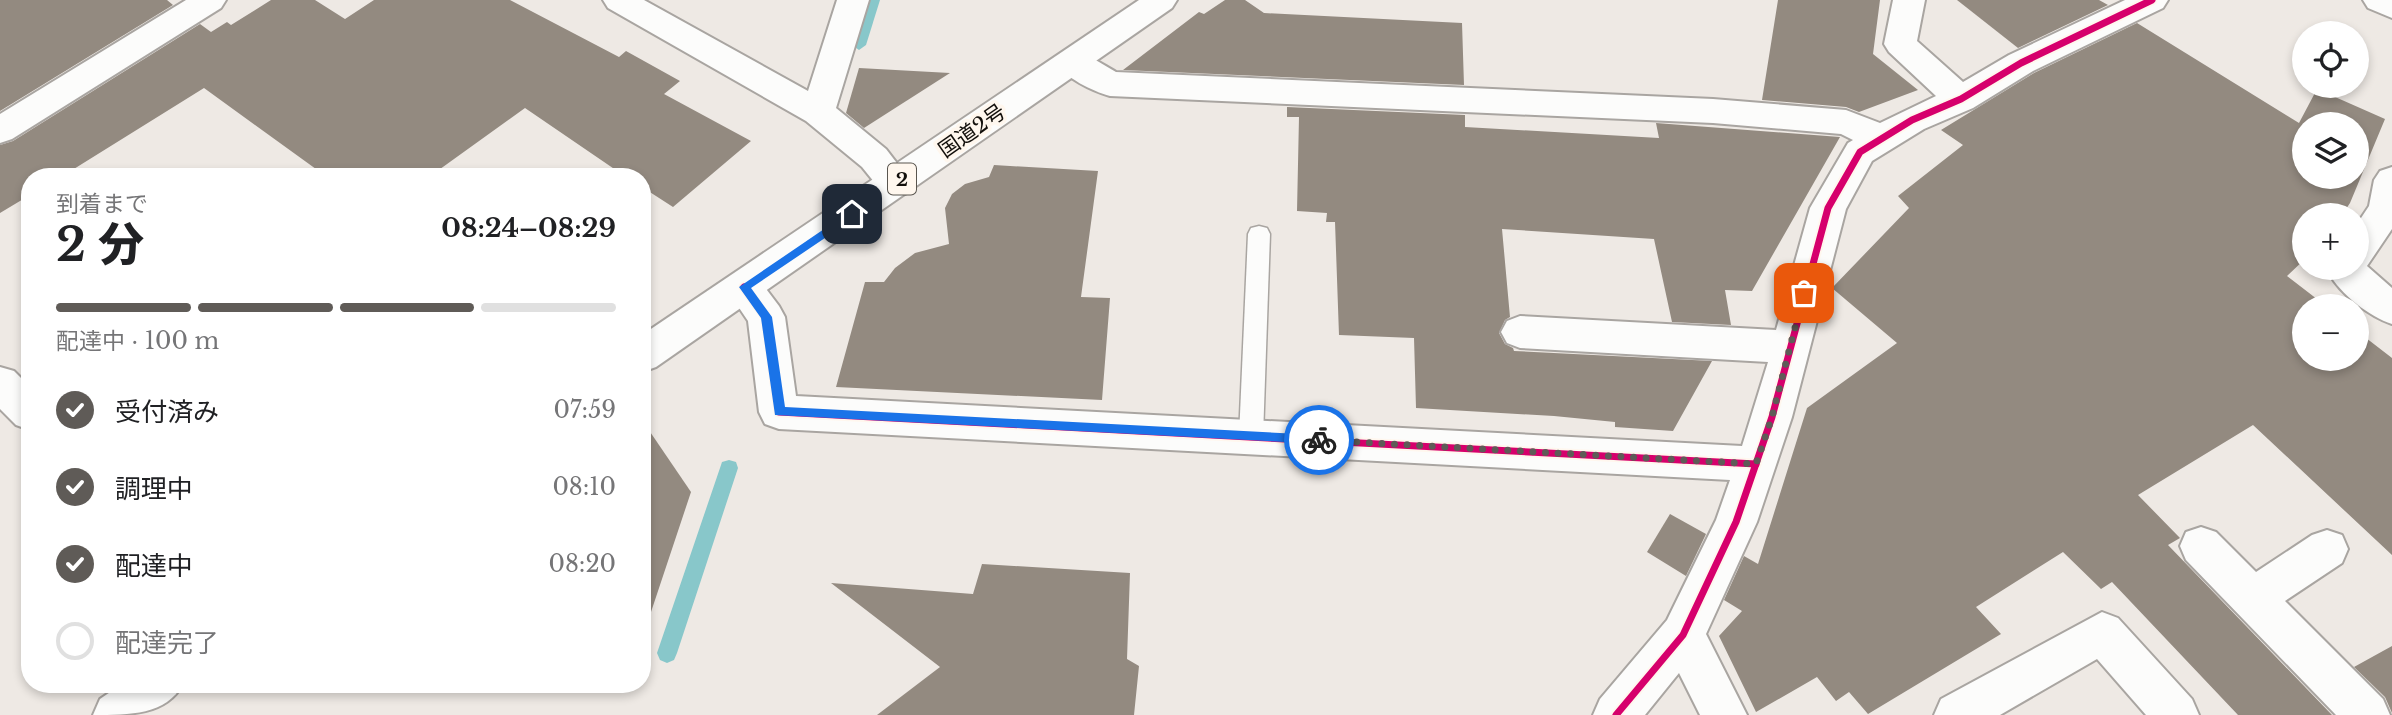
<!DOCTYPE html>
<html lang="ja">
<meta charset="utf-8">
<style>
:root{--surface:#fff;--page:#f2f2f2;--text:#202124;--muted:#757577;--line:#e0e0e0;--accent:#5f5b57}
body{margin:0;font-family:"Libre Baskerville","Noto Sans JP",serif;background:var(--page);color:var(--text);height:100vh;display:flex;flex-direction:column;font-size:26px;white-space:nowrap}
*{box-sizing:border-box;margin:0}
p{font-size:23px;color:var(--muted)}
.icon{flex:none;width:38px;height:38px;fill:none;stroke:currentColor;stroke-width:2;stroke-linecap:round;stroke-linejoin:round}
.map{position:relative;flex:1;overflow:hidden}
.sheet{position:absolute;left:21px;top:168px;width:630px;height:525px;display:flex;flex-direction:column;background:var(--surface);border-radius:28px;box-shadow:0 4px 10px #0003}
.sheet>*{flex:none}
.fabs{position:absolute;left:2292px;top:21px;display:grid;gap:14px}
.fabs a{display:grid;place-items:center;width:77px;height:77px;border-radius:50%;background:var(--surface);box-shadow:0 4px 10px #0003;font-size:35px}
.pin{position:absolute;display:grid;place-items:center;width:60px;height:60px;color:#fff;margin:-30px;border-radius:14px;box-shadow:0 4px 10px #0006}
.courier{position:absolute;display:grid;place-items:center;width:70px;height:70px;margin:-35px;border:5px solid #1a73e8;border-radius:50%;background:#fff;color:#222;box-shadow:0 2px 9px #0007}
.summary em{font-style:normal;font-weight:800}
.summary div{display:flex;flex-direction:column-reverse}
.summary{display:flex;align-items:center;justify-content:space-between;height:119px;padding:0 35px}
h1{font-size:46px;font-weight:800;line-height:52px}
.bar{display:grid;grid-template-columns:repeat(4,1fr);gap:10px 7px;align-content:center;height:84px;padding:0 35px}
.bar i{height:9px;border-radius:5px;background:var(--line)}
.bar .active{background:var(--accent)}
.bar p{grid-column:span 4}
ol{padding:0 35px;list-style:none}
li{display:flex;align-items:center;gap:21px;height:77px}
li p{margin-inline-start:auto}
li .icon{padding:7px;border-radius:50%;background:var(--accent);color:#fff;stroke-width:4}
li:last-child{color:var(--muted)}
li i{width:38px;height:38px;border:4px solid var(--line);border-radius:50%}
.map>svg:first-child{display:block}
.lines{fill:none;stroke-linecap:round;stroke-linejoin:round}
.stream{fill:#88c7ca;fill-rule:evenodd}
.building{fill:#938a80;fill-rule:evenodd}
.service-casing{stroke:#a9a5a1;stroke-width:3}
.minor-casing{stroke:#a9a5a1;stroke-width:4}
.trunk-casing{stroke:#a9a5a1;stroke-width:4}
.service{fill:#fcfcfb;fill-rule:evenodd}
.minor{fill:#fcfcfb;fill-rule:evenodd}
.trunk{fill:#fcfcfb;fill-rule:evenodd}
.cycleway-casing{stroke:#fff7ee;stroke-width:11}
.cycleway{stroke:#d6006c;stroke-width:7}
.route{fill:#1a73e8}
.done{stroke:#5f5b57;stroke-width:7;stroke-dasharray:0 12.6}
.labels{text-anchor:middle;dominant-baseline:central;stroke-width:7;stroke-linejoin:round;paint-order:stroke}
.shield{fill:#fff7ee;stroke:#59554f;stroke-width:2}
.shield-label{font-size:19px;font-weight:bold;fill:#120f0b}
.street-label{font-size:21px;fill:#120f0b;stroke:#fff7ee}
</style>
<div class="map">
<svg width="2392" height="715" viewBox="0 0 2392 715">
<rect width="100%" height="100%" fill="#eee9e4"/>
<g class="lines">
<g class="stream">
<path d="M866,0H880L866,45L859,50L852,45Z"/>
<path d="M729,460L736,462L738,468L677,653L674,660L667,663L660,660L657,653L720,468L722,462Z"/>
</g>
</g>
<g class="building">
<path d="M0,0H167L173,5L0,111Z"/>
<path d="M271,0H315L345,19L374,0H510L619,57L626,51L680,81L664,94L751,141L673,207L642,187V177H626L525,108L429,177H327L204,88L61,177H30V195L0,213V145L13,141L200,24L211,32L227,22L231,25Z"/>
<path d="M1225,0H1245L1264,13L1462,23L1464,85L1123,70L1199,12L1204,14Z"/>
<path d="M1778,0H1880L1873,54L1918,90L1859,112L1846,107L1762,100Z"/>
<path d="M1957,0H2099L2108,5L2018,48Z"/>
<path d="M2137,23L2299,123L2317,89L2385,119L2350,203L2342,215H2305V259L2287,276L2326,306H2305V359H2357V331L2392,358V555L2253,425L2138,495L2180,538L2168,545L2332,715H2238L2112,582L2101,589L2063,552L1976,607L2001,634L1868,714L1849,692L1836,701L1817,677L1756,712L1719,636L1742,611L1724,600L1744,556L1758,564L1807,408L1897,343L1832,288L1909,208L1898,196L1963,145L1941,130L2034,73ZM2305,124H2357V177H2305Z"/>
<path d="M859,68L950,73L864,128L846,113Z"/>
<path d="M1287,107L1465,115V127L1659,138L1656,123L1840,137L1752,291L1725,290L1731,325L1672,322L1654,239L1502,229L1510,317L1505,320L1499,333L1505,344L1513,348L1514,351L1712,361L1673,431L1615,427V422L1554,416L1416,408L1414,338L1339,335L1335,222H1326L1327,213L1297,211L1299,117H1287Z"/>
<path d="M994,165L1098,171L1081,297L1110,298L1102,400L836,387L865,282H884L895,268L915,253L949,244L945,208L952,194L965,184L989,177Z"/>
<path d="M642,420L691,492L651,612L642,611Z"/>
<path d="M1670,514L1706,534L1686,576L1647,552Z"/>
<path d="M982,564L1130,573L1127,659L1139,666L1134,715H877L940,667L831,583L973,594Z"/>
<path d="M2392,646V713L2385,697L2354,667Z"/>
</g>
<g class="lines">
<g class="service-casing">
<path id="service" d="M1259,226L1267,228L1270,234L1263,437L1259,444L1251,447L1243,444L1239,437L1248,234L1251,228Z"/>
</g>
<g class="minor-casing">
<g id="minor">
<path d="M186,0H226L221,8L12,139L0,143V114Z"/>
<path d="M603,0H644L808,91L837,0H869L836,108L886,149L913,184L907,193L895,197L883,193L862,167L806,121L608,8Z"/>
<path d="M1893,0H1925L1917,41L1963,82L2009,55L2125,0H2168L2163,8L2033,71L1973,108L1924,129L1872,161L1846,209L1792,417L1757,522L1706,634L1747,715H1700L1679,673L1645,715H1593L1600,699L1667,620L1716,520L1730,480L779,429L765,424L759,412L748,321L725,287L731,277L744,272L757,277L779,306L785,317L796,396L1742,446L1768,362L1520,348L1507,343L1501,332L1507,321L1520,316L1776,330L1810,208L1848,143L1853,140L1841,134L1713,123L1110,96C1092,91 1065,78 1056,62L1060,54C1082,48 1098,62 1116,72L1713,99L1846,110L1880,123L1936,96L1889,52L1884,44Z"/>
<path d="M2363,0H2392V18L2368,8Z"/>
<path d="M2392,167V229L2367,266L2392,288V324C2370,317 2340,294 2329,273L2331,268H2357V224L2369,206L2374,180L2380,171Z"/>
<path d="M0,367L14,371L30,387V430L16,425L0,409Z"/>
<path d="M2201,527L2216,532L2256,572L2312,535L2327,530L2342,535L2348,549L2342,563L2285,601L2383,699L2390,715H2336L2186,560L2180,546L2186,532Z"/>
<path d="M2102,612L2118,618L2192,699L2199,715H2146L2097,659L2000,715H1934L1941,699Z"/>
</g>
</g>
<g class="trunk-casing">
<g id="trunk">
<path d="M1139,0H1177L1172,8L656,367L642,372V335Z"/>
<path d="M122,684H183C166,715 130,715 93,715L100,699Z"/>
</g>
</g>
<use href="#service" class="service"/>
<use href="#minor" class="minor"/>
<use href="#trunk" class="trunk"/>
<g class="cycleway-casing">
<g id="cycleway">
<path d="M744,287L766,317L779,412L1756,464"/>
<path d="M1616,715L1683,635L1736,522L1772,417L1828,208L1860,152L1912,120L1961,99L2021,63L2152,0"/>
</g>
</g>
<use href="#cycleway" class="cycleway"/>
</g>
<path class="route" d="M852,210L857,214L856,217L751,288L772,317L785,407L1319,435L1323,437V444L775,415L761,318L739,287Z"/>
<g class="lines">
<path class="done" d="M1319,440L1756,464L1772,417L1804,293"/>
</g>
<g class="labels">
<rect class="shield" x="888" y="163.5" width="28" height="31" rx="5"/>
<g class="shield-label">
<text x="902" y="179">2</text>
</g>
<g class="street-label">
<text transform="translate(972 131) rotate(-35)">国道2号</text>
</g>
</g>
</svg>
<div class="fabs">
<a><svg class="icon" aria-label="locate" viewBox="0 0 24 24"><circle cx="12" cy="12" r="6"/><path d="M12 2v4M12 18v4M2 12h4M18 12h4"/></svg></a>
<a><svg class="icon" aria-label="layers" viewBox="0 0 24 24"><path d="M12 4l9 5-9 5-9-5zM3 14l9 5 9-5"/></svg></a>
<a>+</a>
<a>−</a>
</div>
<div class="pin" style="left:1804px;top:293px;background:#ea580c"><svg class="icon" aria-label="bag" viewBox="0 0 24 24"><path d="M5 8h14l-1 12H6zM9 8a3 3 0 0 1 6 0"/></svg></div>
<div class="pin" style="left:852px;top:214px;background:#1f2937"><svg class="icon" aria-label="home" viewBox="0 0 24 24"><path d="M3 11l9-7 9 7M6 9v11h12V9"/></svg></div>
<div class="courier" style="left:1319px;top:440px"><svg class="icon" aria-label="bike" viewBox="0 0 24 24"><circle cx="6" cy="16" r="4"/><circle cx="18" cy="16" r="4"/><path d="M6 16l4-8h5l3 8M10 8l3 8H6M13 5h3"/></svg></div>
<section class="sheet">
<div class="summary"><div><h1>2 分</h1><p>到着まで</p></div><em>08:24–08:29</em></div>
<div class="bar"><i class="active"></i><i class="active"></i><i class="active"></i><i></i><p>配達中 · 100 m</p></div>
<ol>
<li><svg class="icon" aria-label="check" viewBox="0 0 24 24"><path d="M5 12l5 5 9-10"/></svg>受付済み<p>07:59</p></li>
<li><svg class="icon" aria-label="check" viewBox="0 0 24 24"><path d="M5 12l5 5 9-10"/></svg>調理中<p>08:10</p></li>
<li><svg class="icon" aria-label="check" viewBox="0 0 24 24"><path d="M5 12l5 5 9-10"/></svg>配達中<p>08:20</p></li>
<li><i></i>配達完了</li>
</ol>
</section>
</div>
